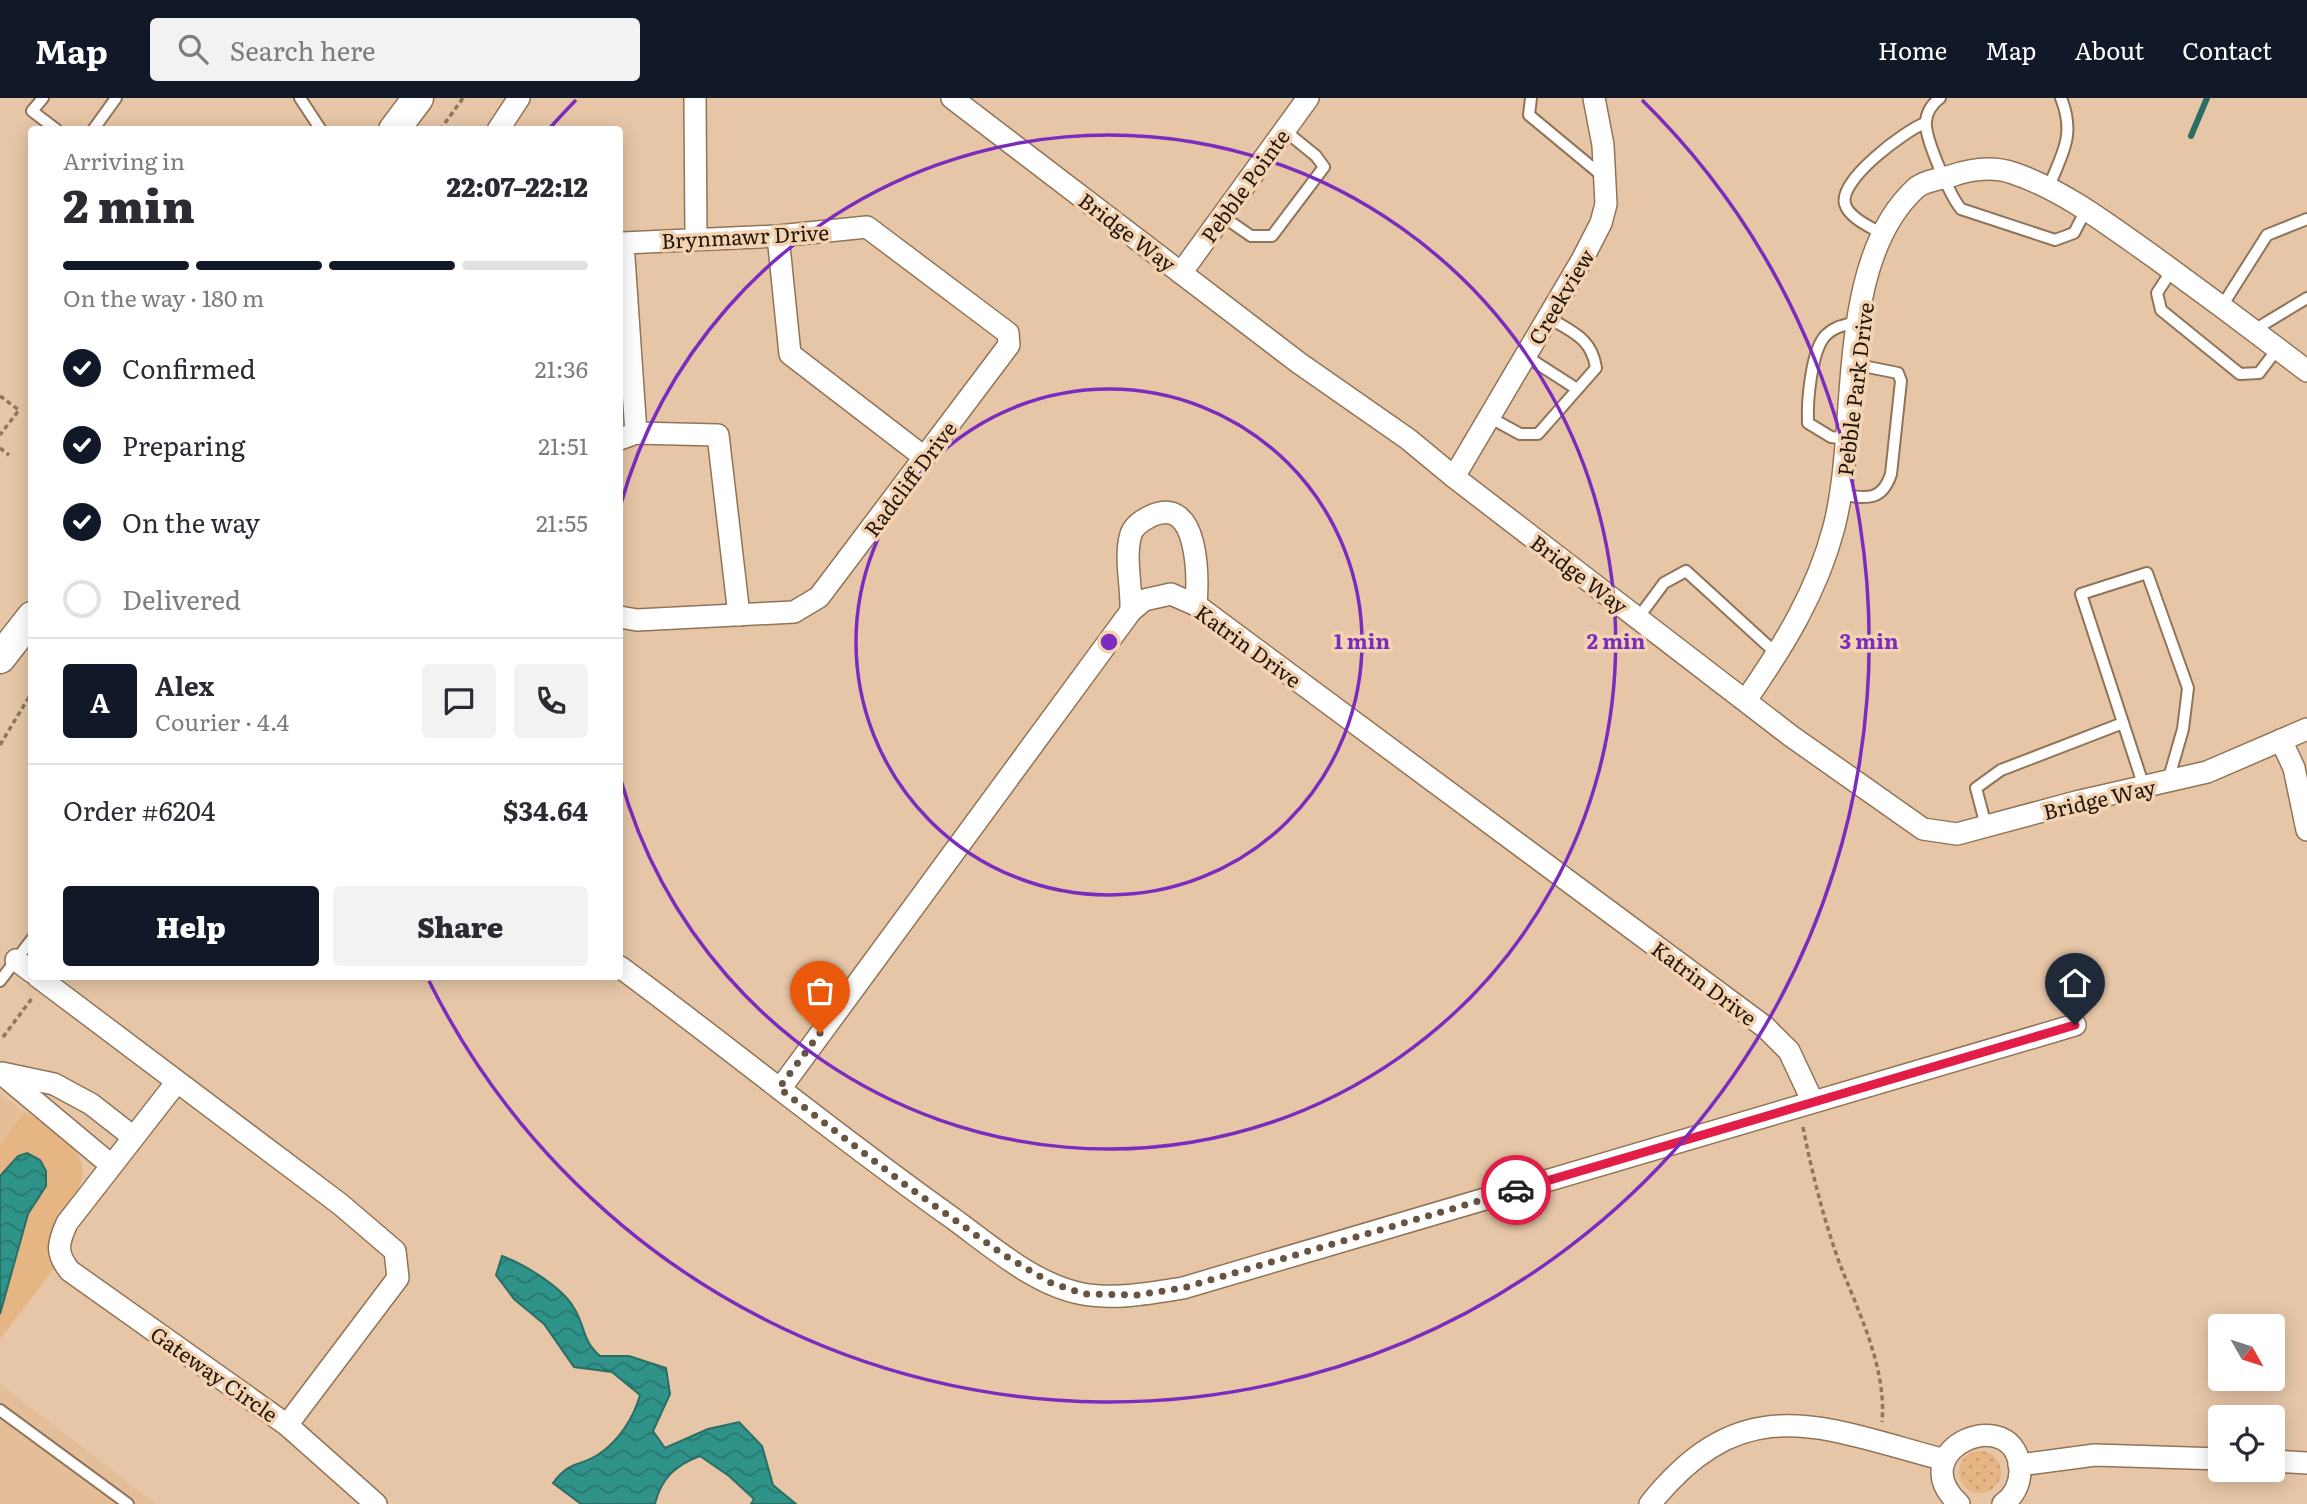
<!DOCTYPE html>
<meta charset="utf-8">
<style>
:root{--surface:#fff;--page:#f2f2f3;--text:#2b2b33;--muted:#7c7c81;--line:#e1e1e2;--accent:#111827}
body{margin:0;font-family:Literata,serif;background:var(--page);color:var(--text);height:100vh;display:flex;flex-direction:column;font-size:26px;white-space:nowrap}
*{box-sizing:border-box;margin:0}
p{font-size:23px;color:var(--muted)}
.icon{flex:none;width:38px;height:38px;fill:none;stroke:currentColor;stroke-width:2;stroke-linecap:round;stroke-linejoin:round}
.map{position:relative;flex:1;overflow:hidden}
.side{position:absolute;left:28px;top:28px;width:595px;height:854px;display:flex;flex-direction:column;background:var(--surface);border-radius:7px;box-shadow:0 4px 18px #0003}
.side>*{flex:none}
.needle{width:46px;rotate:129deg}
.fabs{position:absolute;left:2208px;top:1216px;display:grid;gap:14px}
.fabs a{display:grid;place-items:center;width:77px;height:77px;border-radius:7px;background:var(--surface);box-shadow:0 4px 18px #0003;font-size:35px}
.pin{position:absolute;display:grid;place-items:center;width:60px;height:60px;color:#fff;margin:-72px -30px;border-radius:50% 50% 50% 0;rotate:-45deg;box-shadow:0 0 7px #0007}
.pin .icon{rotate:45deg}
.courier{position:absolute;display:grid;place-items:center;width:70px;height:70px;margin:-35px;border:5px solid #e11d48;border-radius:50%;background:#fff;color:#222;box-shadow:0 2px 9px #0007}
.headline em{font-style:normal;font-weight:800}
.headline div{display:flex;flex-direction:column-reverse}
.headline{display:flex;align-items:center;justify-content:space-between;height:119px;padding:0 35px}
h1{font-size:46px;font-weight:800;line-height:52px}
.bar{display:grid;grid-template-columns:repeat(4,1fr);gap:10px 7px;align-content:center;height:84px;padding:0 35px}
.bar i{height:9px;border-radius:5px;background:var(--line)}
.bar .selected{background:var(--accent)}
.bar p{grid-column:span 4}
.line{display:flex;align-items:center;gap:18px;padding:0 35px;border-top:2px solid var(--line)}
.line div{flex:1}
.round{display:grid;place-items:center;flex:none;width:74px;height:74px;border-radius:7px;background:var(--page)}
ol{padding:0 35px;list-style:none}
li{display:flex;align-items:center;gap:21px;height:77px}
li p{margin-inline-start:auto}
li .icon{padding:7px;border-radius:50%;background:var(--accent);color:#fff;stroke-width:4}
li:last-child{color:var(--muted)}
li i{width:38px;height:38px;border:4px solid var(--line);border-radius:50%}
.primary-button{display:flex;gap:14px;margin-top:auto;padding:14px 35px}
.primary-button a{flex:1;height:80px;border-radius:7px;background:var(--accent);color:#fff;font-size:28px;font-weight:800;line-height:80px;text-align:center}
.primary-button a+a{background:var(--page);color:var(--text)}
header{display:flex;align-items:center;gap:42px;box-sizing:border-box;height:98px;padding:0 35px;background:var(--accent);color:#fff}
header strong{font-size:33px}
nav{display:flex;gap:38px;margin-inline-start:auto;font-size:24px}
.search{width:490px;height:63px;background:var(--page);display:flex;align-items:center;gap:18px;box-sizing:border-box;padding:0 24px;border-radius:7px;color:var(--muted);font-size:26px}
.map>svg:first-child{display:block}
.built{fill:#e4be99}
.grass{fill:url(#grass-dots)}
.park{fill:#e5b583}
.water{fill:url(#water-waves);stroke:#2b6e64;stroke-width:2}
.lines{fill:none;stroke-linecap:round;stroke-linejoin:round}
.stream{stroke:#2b6e64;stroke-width:6}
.lane-casing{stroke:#917457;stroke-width:14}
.street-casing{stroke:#917457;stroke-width:24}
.secondary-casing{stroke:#917457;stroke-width:33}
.path{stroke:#8d7760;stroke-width:3.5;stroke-dasharray:5 3.5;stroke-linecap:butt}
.lane{stroke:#fff;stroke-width:10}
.street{stroke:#fff;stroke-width:21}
.secondary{stroke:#fff;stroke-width:30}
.done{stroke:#675442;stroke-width:7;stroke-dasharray:0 12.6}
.route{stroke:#e11d48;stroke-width:9}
.ring{fill:none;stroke:#7b2cbf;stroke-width:3.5}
.labels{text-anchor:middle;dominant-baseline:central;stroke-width:7;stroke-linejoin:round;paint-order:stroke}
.street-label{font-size:21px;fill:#22170b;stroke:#f4d3b3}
.centre{fill:#7b2cbf;stroke:#f4d3b3;stroke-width:3.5}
.ring-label{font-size:21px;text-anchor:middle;font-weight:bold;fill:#7b2cbf;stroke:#f4d3b3;stroke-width:7;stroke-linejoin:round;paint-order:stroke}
</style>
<header>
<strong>Map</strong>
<div class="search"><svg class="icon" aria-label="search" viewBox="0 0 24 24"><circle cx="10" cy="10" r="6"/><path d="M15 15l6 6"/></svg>Search here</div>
<nav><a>Home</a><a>Map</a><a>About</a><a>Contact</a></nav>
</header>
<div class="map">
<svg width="2307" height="1406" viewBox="0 0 2307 1406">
<defs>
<pattern id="grass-dots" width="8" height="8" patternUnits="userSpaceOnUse" patternTransform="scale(1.75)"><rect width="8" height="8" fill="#e5b583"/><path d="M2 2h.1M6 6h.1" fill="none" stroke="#c49b70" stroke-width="1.8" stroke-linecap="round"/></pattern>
<pattern id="water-waves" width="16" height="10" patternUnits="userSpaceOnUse" patternTransform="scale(1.75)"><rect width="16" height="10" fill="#2f938a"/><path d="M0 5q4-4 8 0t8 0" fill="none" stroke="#28776f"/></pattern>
</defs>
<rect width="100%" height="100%" fill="#e6c6a7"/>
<g class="built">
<path d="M0,996L25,1013L0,1046Z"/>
<path d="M0,1286L156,1406H0Z"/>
</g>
<circle class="grass" cx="1980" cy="1374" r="21"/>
<path class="park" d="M25,1013C40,1024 61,1035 73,1050C109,1095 31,1114 55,1169L0,1241V1046Z"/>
<g class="water">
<path d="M27,1055L40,1062L46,1073V1088L28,1116L0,1216V1078L18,1058Z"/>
<path d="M502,1158C524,1166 562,1189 574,1210C586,1229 581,1241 600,1258H629L666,1270L670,1296L653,1333L665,1350L708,1331L739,1324L762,1348L773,1387L796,1406H751L754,1401L729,1378L700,1358C676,1367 661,1380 655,1406H581L553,1385C571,1361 578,1370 599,1356C619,1343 634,1319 640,1297L612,1274L574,1269L544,1226L514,1201L496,1177Z"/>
</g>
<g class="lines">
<path class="stream" d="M2191,38L2207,0"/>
<g class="lane-casing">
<g id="lane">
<path d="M43,0L32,13L57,32"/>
<path d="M300,0L321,32"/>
<path d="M1531,0L1529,17L1605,80"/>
<path d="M1940,0C1932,6 1927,13 1926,23C1924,40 1951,99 1961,111L2055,142L2074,135L2086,112"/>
<path d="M93,32L116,0"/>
<path d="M2048,91C2062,55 2076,38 2061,0"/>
<path d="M1222,118L1251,138H1272L1324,69L1316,58L1284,32"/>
<path d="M1882,136C1871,129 1849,120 1845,106C1838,82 1906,32 1925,25"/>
<path d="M2172,172L2157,195L2161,212L2240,276L2259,275L2278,250"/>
<path d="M2222,208L2267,137L2307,121"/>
<path d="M2254,232L2307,200"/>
<path d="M1524,257L1577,291"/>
<path d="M1489,319L1520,336H1538L1596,270C1592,240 1571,233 1547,219"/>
<path d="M1847,341L1831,339L1808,325C1807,304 1811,252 1826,237C1835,228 1845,227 1857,224"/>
<path d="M1841,397C1866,400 1882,404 1891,376L1901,283L1898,275L1853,266"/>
<path d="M1638,520L1664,485L1686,473L1777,556"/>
<path d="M2144,689L2081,496L2147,475L2188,590L2183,631L2168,683"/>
<path d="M1986,728L1976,690L2001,672L2123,625"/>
<path d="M0,883L32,841"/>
<path d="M0,1312L128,1406"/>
</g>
</g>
<g class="street-casing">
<g id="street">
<path d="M695,0L696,140"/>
<path d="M952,0L1299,265L1408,341L1454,379L1791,638L1923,731L1957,736L2076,704L2207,674L2307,631"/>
<path d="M498,32L519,0"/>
<path d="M778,138L790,256L924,359"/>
<path d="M1181,175L1308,0"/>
<path d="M620,341L636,335L718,337L739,517"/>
<path d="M1454,379L1582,162L1601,125L1606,106L1603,47L1594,0"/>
<path d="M1131,513C1132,489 1124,459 1131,436C1134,427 1143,422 1151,418C1200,396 1198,482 1196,507"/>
<path d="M620,519L637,522L794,514L819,499L1009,247L1008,235L867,129L778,138L623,145L636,335"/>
<path d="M1746,602C1784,547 1817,494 1834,429C1860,329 1834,165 1916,90C1924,83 1940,81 1951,78C1971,71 1992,68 2013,75C2064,92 2110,128 2154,159C2205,196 2256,234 2307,273"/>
<path d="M2281,642L2294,670L2307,732"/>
<path d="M16,862L32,874"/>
<path d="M620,869C731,951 838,1039 951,1119C990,1147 1034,1187 1083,1196C1115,1202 1152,1195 1183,1190L2075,927"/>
<path d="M37,878L340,1106L395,1153L398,1180L287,1327L70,1173C55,1155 58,1145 67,1125L176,985"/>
<path d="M2,975L54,986L91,1006L132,1038"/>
<path d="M2,976L111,1067"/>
<path d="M780,991L1131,513L1144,502L1171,496L1196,507L1765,929L1789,953L1812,1002"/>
<path d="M287,1327L376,1406"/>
<path d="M2273,1363L2307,1365"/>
<path d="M2019,1367L2095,1357L2221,1361"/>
<path d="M1650,1406C1744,1288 1823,1330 1945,1362"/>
<path d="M1959,1406C1899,1350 2018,1302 2020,1373C2020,1386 2014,1398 2003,1406"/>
</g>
</g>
<g class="secondary-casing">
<g id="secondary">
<path d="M394,32L418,0"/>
<path d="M0,560L32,519"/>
</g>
</g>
<g class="path">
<path d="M440,32L463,0"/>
<path d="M0,298L19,312L0,337"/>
<path d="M0,350L9,357"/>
<path d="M0,647L32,594"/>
<path d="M3,939L33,899"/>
<path d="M1803,1029C1812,1075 1823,1119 1839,1164C1858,1213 1887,1270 1882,1324"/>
</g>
<use href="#lane" class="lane"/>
<use href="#street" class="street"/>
<use href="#secondary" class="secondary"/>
</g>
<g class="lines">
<path class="done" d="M820,935L779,990L907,1088L1004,1157L1051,1185L1084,1196L1137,1197L1183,1190L1516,1092"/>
<path class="route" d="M1516,1092L2075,927"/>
</g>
<g class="ring">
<circle cx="1109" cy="544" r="253"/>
<path d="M620 409A507 507 0 1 1 620 679"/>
<path d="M549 31A760 760 0 0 1 576 2M1642 2A760 760 0 1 1 429 883"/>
</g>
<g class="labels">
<g class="street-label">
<text transform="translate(1244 87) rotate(-54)">Pebble Pointe</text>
<text transform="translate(1128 133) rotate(37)">Bridge Way</text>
<text transform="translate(745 137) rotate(-3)">Brynmawr Drive</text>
<text transform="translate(1560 198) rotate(-59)">Creekview</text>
<text transform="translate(1854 291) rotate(-83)">Pebble Park Drive</text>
<text transform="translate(909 380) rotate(-53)">Radcliff Drive</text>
<text transform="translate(1580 475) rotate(37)">Bridge Way</text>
<text transform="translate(1249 547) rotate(36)">Katrin Drive</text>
<text transform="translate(2099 700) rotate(-13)">Bridge Way</text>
<text transform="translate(1705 884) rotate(37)">Katrin Drive</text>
<text transform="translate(215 1275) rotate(35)">Gateway Circle</text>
</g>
</g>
<circle cx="1109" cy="544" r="10" class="centre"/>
<g class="ring-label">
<text x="1362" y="551">1 min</text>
<text x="1616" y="551">2 min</text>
<text x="1869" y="551">3 min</text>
</g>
</svg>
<div class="fabs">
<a><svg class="needle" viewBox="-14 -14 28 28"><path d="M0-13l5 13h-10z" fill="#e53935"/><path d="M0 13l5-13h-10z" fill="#7c7c81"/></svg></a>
<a><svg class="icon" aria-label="locate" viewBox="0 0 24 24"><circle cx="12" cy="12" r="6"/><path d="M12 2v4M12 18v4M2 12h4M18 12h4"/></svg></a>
</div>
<div class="pin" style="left:820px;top:935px;background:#ea580c"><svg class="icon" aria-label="bag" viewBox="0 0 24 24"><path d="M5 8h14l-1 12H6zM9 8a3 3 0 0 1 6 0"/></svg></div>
<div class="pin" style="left:2075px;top:927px;background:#1f2937"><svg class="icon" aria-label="home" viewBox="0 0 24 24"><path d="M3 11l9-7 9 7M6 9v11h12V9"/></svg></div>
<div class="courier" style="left:1516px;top:1092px"><svg class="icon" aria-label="car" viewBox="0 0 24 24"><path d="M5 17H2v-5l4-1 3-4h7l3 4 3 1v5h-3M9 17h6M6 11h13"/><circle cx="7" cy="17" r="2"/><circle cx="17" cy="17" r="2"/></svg></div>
<section class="side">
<div class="headline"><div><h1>2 min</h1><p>Arriving in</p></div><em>22:07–22:12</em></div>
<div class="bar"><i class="selected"></i><i class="selected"></i><i class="selected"></i><i></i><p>On the way · 180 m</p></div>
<ol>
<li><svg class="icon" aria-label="check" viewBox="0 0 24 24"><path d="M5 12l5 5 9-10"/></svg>Confirmed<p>21:36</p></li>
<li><svg class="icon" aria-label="check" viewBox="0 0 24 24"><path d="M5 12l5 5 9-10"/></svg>Preparing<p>21:51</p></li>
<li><svg class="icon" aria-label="check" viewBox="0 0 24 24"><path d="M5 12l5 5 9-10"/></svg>On the way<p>21:55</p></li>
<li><i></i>Delivered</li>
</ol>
<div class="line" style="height:126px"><b class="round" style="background:var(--accent);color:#fff">A</b><div><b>Alex</b><p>Courier · 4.4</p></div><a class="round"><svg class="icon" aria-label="chat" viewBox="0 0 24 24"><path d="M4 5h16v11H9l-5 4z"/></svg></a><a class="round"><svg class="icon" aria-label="phone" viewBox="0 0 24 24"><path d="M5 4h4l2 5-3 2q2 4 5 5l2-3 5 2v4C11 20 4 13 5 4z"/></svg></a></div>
<div class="line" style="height:91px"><div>Order #6204</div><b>$34.64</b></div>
<div class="primary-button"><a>Help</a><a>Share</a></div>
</section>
</div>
